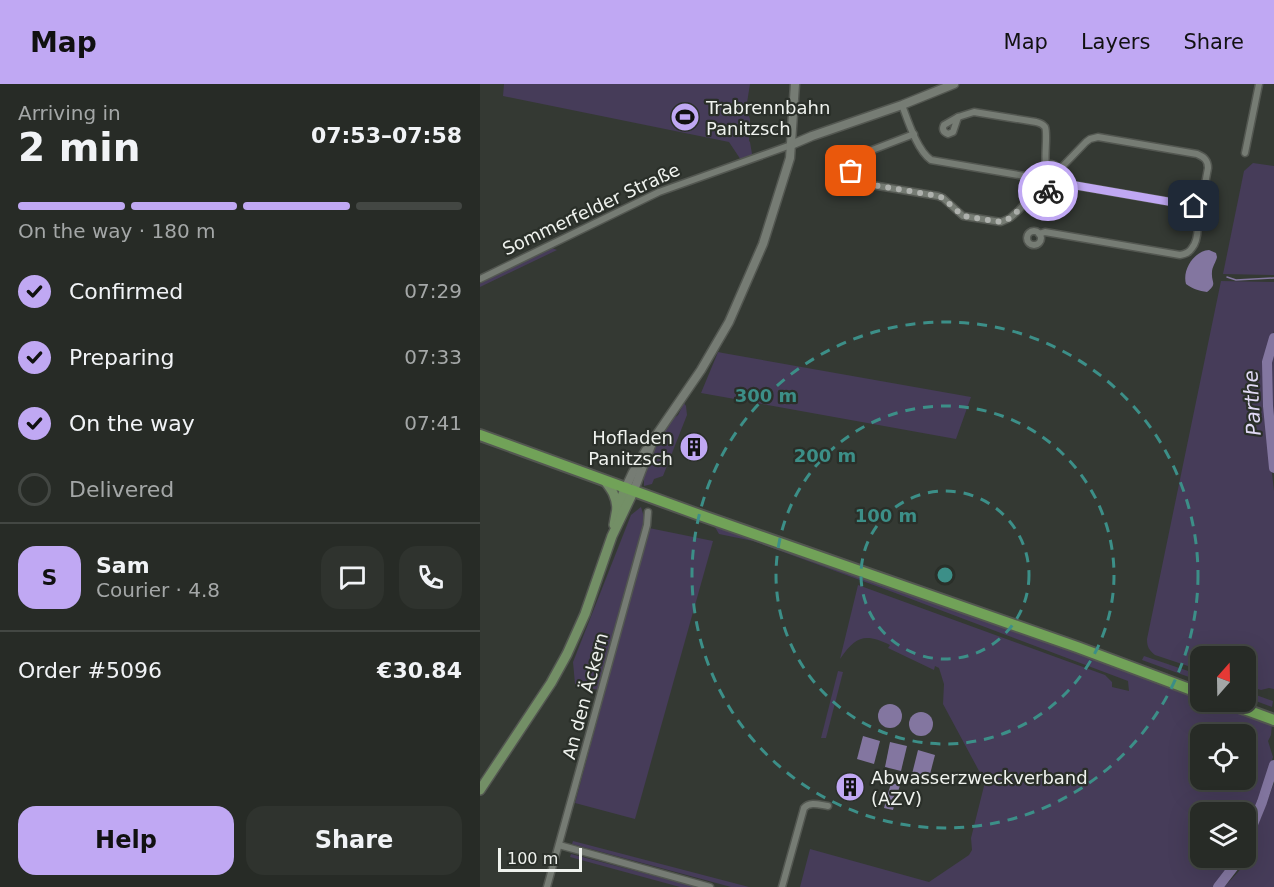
<!DOCTYPE html>
<meta charset="utf-8">
<style>
:root{--surface:#272b26;--page:#2f332e;--text:#f1f3f6;--muted:#a4a7a7;--line:#434743;--accent:#c0a8f3}
body{margin:0;font-family:"DejaVu Sans",sans-serif;background:var(--page);color:var(--text);height:100vh;display:flex;flex-direction:column;font-size:22px;white-space:nowrap}
*{box-sizing:border-box;margin:0}
p{font-size:20px;color:var(--muted)}
.icon{flex:none;width:33px;height:33px;fill:none;stroke:currentColor;stroke-width:2;stroke-linecap:round;stroke-linejoin:round}
.map{position:relative;flex:1;overflow:hidden}
.drawer{display:flex;flex-direction:column;background:var(--surface);width:480px}
.drawer>*{flex:none}
.needle{width:39px;rotate:20deg}
.controls{position:absolute;left:710px;top:562px;display:grid;gap:12px}
.controls a{display:grid;place-items:center;width:66px;height:66px;border-radius:12px;background:var(--surface);box-shadow:0 6px 24px #0002,0 0 0 2px var(--line);font-size:30px}
.scale{position:absolute;left:18px;bottom:15px;width:84px;box-sizing:border-box;padding-left:6px;border:3px solid #eff2ee;border-top:0;font-size:16px;line-height:21px;white-space:nowrap;color:#eff2ee;-webkit-text-stroke:4px #2a2f29;paint-order:stroke}
.pin{position:absolute;display:grid;place-items:center;width:51px;height:51px;color:#fff;margin:-26px;border-radius:12px;box-shadow:0 3px 9px #0006}
.courier{position:absolute;display:grid;place-items:center;width:60px;height:60px;margin:-30px;border:4px solid #c0a8f3;border-radius:50%;background:#fff;color:#222;box-shadow:0 2px 8px #0007}
.headline em{font-style:normal;font-weight:700}
.headline div{display:flex;flex-direction:column-reverse}
.headline{display:flex;align-items:center;justify-content:space-between;height:102px;padding:0 18px}
h1{font-size:39px;font-weight:700;line-height:45px}
.bar{display:grid;grid-template-columns:repeat(4,1fr);gap:9px 6px;align-content:center;height:72px;padding:0 18px}
.bar i{height:8px;border-radius:4px;background:var(--line)}
.bar .on{background:var(--accent)}
.bar p{grid-column:span 4}
.line{display:flex;align-items:center;gap:15px;padding:0 18px;border-top:2px solid var(--line)}
.line div{flex:1}
.round{display:grid;place-items:center;flex:none;width:63px;height:63px;border-radius:18px;background:var(--page)}
ol{padding:0 18px;list-style:none}
li{display:flex;align-items:center;gap:18px;height:66px}
li p{margin-inline-start:auto}
li .icon{padding:6px;border-radius:50%;background:var(--accent);color:#111;stroke-width:4}
li:last-child{color:var(--muted)}
li i{width:33px;height:33px;border:3px solid var(--line);border-radius:50%}
.primary-button{display:flex;gap:12px;margin-top:auto;padding:12px 18px}
.primary-button a{flex:1;height:69px;border-radius:18px;background:var(--accent);color:#111;font-size:24px;font-weight:700;line-height:69px;text-align:center}
.primary-button a+a{background:var(--page);color:var(--text)}
header{display:flex;align-items:center;gap:36px;box-sizing:border-box;height:84px;padding:0 30px;background:var(--accent);color:#111}
header strong{font-size:28px}
nav{display:flex;gap:33px;margin-inline-start:auto;font-size:21px}
main{display:flex;flex:1;min-height:0}
.map>svg:first-child{display:block}
.green{fill:#463c59;fill-rule:evenodd}
.water{fill:#8376a0}
.lines{fill:none;stroke-linecap:round;stroke-linejoin:round}
.stream{stroke:#8376a0;stroke-width:1.5}
.river{stroke:#8376a0;stroke-width:10}
.minor-casing{stroke:#535751;stroke-width:9}
.tertiary-casing{stroke:#535751;stroke-width:11}
.secondary-casing{stroke:#535751;stroke-width:12}
.primary-casing{stroke:#535751;stroke-width:14}
.minor{stroke:#767c74;stroke-width:6}
.tertiary{stroke:#767c74;stroke-width:8}
.secondary{stroke:#738f66;stroke-width:9}
.primary{stroke:#71a258;stroke-width:10}
.done{stroke:#aeb1ad;stroke-width:6;stroke-dasharray:0 10.8}
.route{stroke:#c0a8f3;stroke-width:8}
.ring{fill:none;stroke:#3c8f88;stroke-width:3;stroke-dasharray:10 8}
.labels{text-anchor:middle;dominant-baseline:central;stroke-width:4.5;stroke-linejoin:round;paint-order:stroke}
.poi-label{font-size:18px;fill:#eff2ee;stroke:#2a2f29;text-anchor:start}
.street-label{font-size:18px;fill:#eff2ee;stroke:#2a2f29}
.water-label{font-size:20px;font-style:italic;fill:#e1daf5;stroke:#2a2f29}
.centre{fill:#3c8f88;stroke:#2a2f29;stroke-width:3}
.ring-label{font-size:18px;text-anchor:middle;font-weight:bold;fill:#3c8f88;stroke:#2a2f29;stroke-width:4.5;stroke-linejoin:round;paint-order:stroke}
</style>
<header>
<strong>Map</strong>
<nav><a>Map</a><a>Layers</a><a>Share</a></nav>
</header>
<main>
<section class="drawer">
<div class="headline"><div><h1>2 min</h1><p>Arriving in</p></div><em>07:53–07:58</em></div>
<div class="bar"><i class="on"></i><i class="on"></i><i class="on"></i><i></i><p>On the way · 180 m</p></div>
<ol>
<li><svg class="icon" aria-label="check" viewBox="0 0 24 24"><path d="M5 12l5 5 9-10"/></svg>Confirmed<p>07:29</p></li>
<li><svg class="icon" aria-label="check" viewBox="0 0 24 24"><path d="M5 12l5 5 9-10"/></svg>Preparing<p>07:33</p></li>
<li><svg class="icon" aria-label="check" viewBox="0 0 24 24"><path d="M5 12l5 5 9-10"/></svg>On the way<p>07:41</p></li>
<li><i></i>Delivered</li>
</ol>
<div class="line" style="height:108px"><b class="round" style="background:var(--accent);color:#111">S</b><div><b>Sam</b><p>Courier · 4.8</p></div><a class="round"><svg class="icon" aria-label="chat" viewBox="0 0 24 24"><path d="M4 5h16v11H9l-5 4z"/></svg></a><a class="round"><svg class="icon" aria-label="phone" viewBox="0 0 24 24"><path d="M5 4h4l2 5-3 2q2 4 5 5l2-3 5 2v4C11 20 4 13 5 4z"/></svg></a></div>
<div class="line" style="height:78px"><div>Order #5096</div><b>€30.84</b></div>
<div class="primary-button"><a>Help</a><a>Share</a></div>
</section>
<div class="map">
<svg width="794" height="803" viewBox="0 0 794 803">
<rect width="100%" height="100%" fill="#343933"/>
<g class="green">
<path d="M24,0H270L266,25L270,35L269,57L270,58L272,70C262,81 233,88 218,93C143,120 72,159 0,193V191L182,105L261,76L249,58L23,12Z"/>
<path d="M773,79L794,82V191L743,190L764,87Z"/>
<circle cx="570" cy="93" r="10"/>
<path d="M72,164L77,166L0,203V199Z"/>
<path d="M741,197L794,198V247L784,284V319L794,407V605L789,604L781,606L765,601V573H720V586L675,571C669,566 667,563 667,555Z"/>
<path d="M794,263V352C791,322 786,292 794,263Z"/>
<path d="M238,268L243,269L491,313L476,355L221,309Z"/>
<path d="M204,319L206,322L207,331L183,392L174,395L172,400L164,402V390L175,360L190,337L198,331Z"/>
<path d="M161,423L164,433L163,443L118,606L95,600L93,578L151,431Z"/>
<path d="M232,438L720,614V618H731L792,640L791,651L788,657L793,673L783,708L765,754V729H720V774H756L753,781L733,803H320L330,765L449,798L489,771L492,766L491,754L505,698L463,620L464,600L459,584L455,582L454,586L408,564L410,561C385,549 376,552 360,575L378,501L625,591L632,598V603L649,607L648,597L410,507L273,457L239,450ZM720,651H765V696H720Z"/>
<path d="M169,444L233,457L155,735L95,719Z"/>
<path d="M664,572L720,591V597L662,576Z"/>
<path d="M358,587L363,588L346,654H341Z"/>
<path d="M765,607L793,617L792,623L765,613Z"/>
<path d="M794,699V803H744L759,787L764,778Z"/>
<path d="M93,757L269,803H251L92,760Z"/>
<path d="M91,770L217,803H200L90,773Z"/>
</g>
<g class="water">
<path d="M729,166L736,169L737,173C736,178 732,183 732,188C731,199 738,199 727,208C719,207 713,205 706,200C702,186 714,167 729,166Z"/>
<circle cx="410" cy="632" r="12"/>
<circle cx="441" cy="640" r="12"/>
<path d="M383,652L400,657L394,680L377,675Z"/>
<path d="M410,658L427,662L421,687L405,683Z"/>
<path d="M438,666L455,671L449,694L432,690Z"/>
<path d="M411,699L420,701L413,726L404,724Z"/>
</g>
<g class="lines">
<path class="stream" d="M747,193L756,196L794,194"/>
<g class="river">
<path d="M794,254L787,278L788,322L794,384"/>
<path d="M765,760L782,718L794,681"/>
<path d="M738,803L755,781L758,774"/>
</g>
<g class="minor-casing">
<g id="minor">
<path d="M422,21C428,37 437,66 451,76L556,94"/>
<path d="M478,33L494,28L556,38C560,39 562,39 565,43C568,49 564,72 566,81"/>
<path d="M478,33L473,48L468,50C463,48 462,45 464,41Z"/>
<path d="M434,50L374,73C366,85 373,96 386,100L458,112L463,114L483,132L521,138L530,134L539,126L560,103"/>
<path d="M765,69L779,0"/>
<circle cx="569" cy="93" r="13"/>
<path d="M580,85L606,58L610,55L618,53L717,70C724,73 728,76 728,84L723,111L714,122"/>
<path d="M582,97L593,101L714,122"/>
<circle cx="554" cy="154" r="7"/>
<path d="M559,150L565,148L700,171C705,170 709,169 712,164C719,156 720,130 714,122"/>
<path d="M0,195L179,108L311,61"/>
<path d="M79,761L230,803"/>
<path d="M67,803L167,441L168,428"/>
<path d="M302,803L324,724C330,717 340,721 348,722"/>
</g>
</g>
<g class="tertiary-casing">
<g id="tertiary">
<path d="M311,61L332,52L422,21L474,0"/>
<path d="M146,403L153,388L166,366"/>
<path d="M154,406L173,356L221,286L249,238L283,160L310,74L315,0"/>
</g>
</g>
<g class="secondary-casing">
<g id="secondary">
<path d="M125,397C132,406 136,412 137,424"/>
<path d="M134,441L137,424L146,403"/>
<path d="M0,706L71,599L87,570L105,530L132,452L154,406"/>
</g>
</g>
<g class="primary-casing">
<g id="primary">
<path d="M0,351L217,430L597,563L720,609"/>
<path d="M745,618L794,636"/>
</g>
</g>
<use href="#minor" class="minor"/>
<use href="#tertiary" class="tertiary"/>
<use href="#secondary" class="secondary"/>
<use href="#primary" class="primary"/>
</g>
<g class="lines">
<path class="done" d="M371,87L375,94L382,99L458,112L463,114L483,132L521,138L530,134L539,126L560,103L568,107"/>
<path class="route" d="M568,107C575,107 579,104 582,97L593,101L714,122"/>
</g>
<g class="ring">
<circle cx="465" cy="491" r="84"/>
<circle cx="465" cy="491" r="169"/>
<circle cx="465" cy="491" r="253"/>
</g>
<defs>
<g id="stadium-disc" transform="scale(1.5)"><circle r="9.5" fill="#c0a8f3" stroke="#2a2f29"/><path d="M0-5a6.5 5 0 1 0 0 10a6.5 5 0 1 0 0-10ZM-3.5-1.8h7v3.6h-7Z" fill="#111"/></g>
<g id="building-disc" transform="scale(1.5)"><circle r="9.5" fill="#c0a8f3" stroke="#2a2f29"/><path d="M-4-6H4V6H1V3H-1V6H-4ZM-2.5-4.3h1.7v1.8h-1.7ZM.8-4.3h1.7v1.8H.8ZM-2.5-1h1.7V.8h-1.7ZM.8-1h1.7V.8H.8Z" fill="#111"/></g>
</defs>
<g fill-rule="evenodd">
<use href="#stadium-disc" x="205" y="33"/>
<use href="#building-disc" x="214" y="363"/>
<use href="#building-disc" x="370" y="703"/>
</g>
<g class="labels">
<g class="poi-label">
<text x="226" y="23">Trabrennbahn<tspan x="226" dy="21">Panitzsch</tspan></text>
<text x="193" y="353" text-anchor="end">Hofladen<tspan x="193" dy="21">Panitzsch</tspan></text>
<text x="391" y="693">Abwasserzweckverband<tspan x="391" dy="21">(AZV)</tspan></text>
</g>
<g class="street-label">
<text transform="translate(111 125) rotate(-25)">Sommerfelder Straße</text>
<text transform="translate(105 612) rotate(-75)">An den Äckern</text>
</g>
<g class="water-label">
<text transform="translate(772 319) rotate(-93)">Parthe</text>
</g>
</g>
<circle cx="465" cy="491" r="9" class="centre"/>
<g class="ring-label">
<text x="286" y="318">300 m</text>
<text x="345" y="378">200 m</text>
<text x="406" y="438">100 m</text>
</g>
</svg>
<div class="controls">
<a><svg class="needle" viewBox="-14 -14 28 28"><path d="M0-13l5 13h-10z" fill="#e53935"/><path d="M0 13l5-13h-10z" fill="#a4a7a7"/></svg></a>
<a><svg class="icon" aria-label="locate" viewBox="0 0 24 24"><circle cx="12" cy="12" r="6"/><path d="M12 2v4M12 18v4M2 12h4M18 12h4"/></svg></a>
<a><svg class="icon" aria-label="layers" viewBox="0 0 24 24"><path d="M12 4l9 5-9 5-9-5zM3 14l9 5 9-5"/></svg></a>
</div>
<div class="scale">100 m</div>
<div class="pin" style="left:371px;top:87px;background:#ea580c"><svg class="icon" aria-label="bag" viewBox="0 0 24 24"><path d="M5 8h14l-1 12H6zM9 8a3 3 0 0 1 6 0"/></svg></div>
<div class="pin" style="left:714px;top:122px;background:#1f2937"><svg class="icon" aria-label="home" viewBox="0 0 24 24"><path d="M3 11l9-7 9 7M6 9v11h12V9"/></svg></div>
<div class="courier" style="left:568px;top:107px"><svg class="icon" aria-label="bike" viewBox="0 0 24 24"><circle cx="6" cy="16" r="4"/><circle cx="18" cy="16" r="4"/><path d="M6 16l4-8h5l3 8M10 8l3 8H6M13 5h3"/></svg></div>
</div>
</main>
